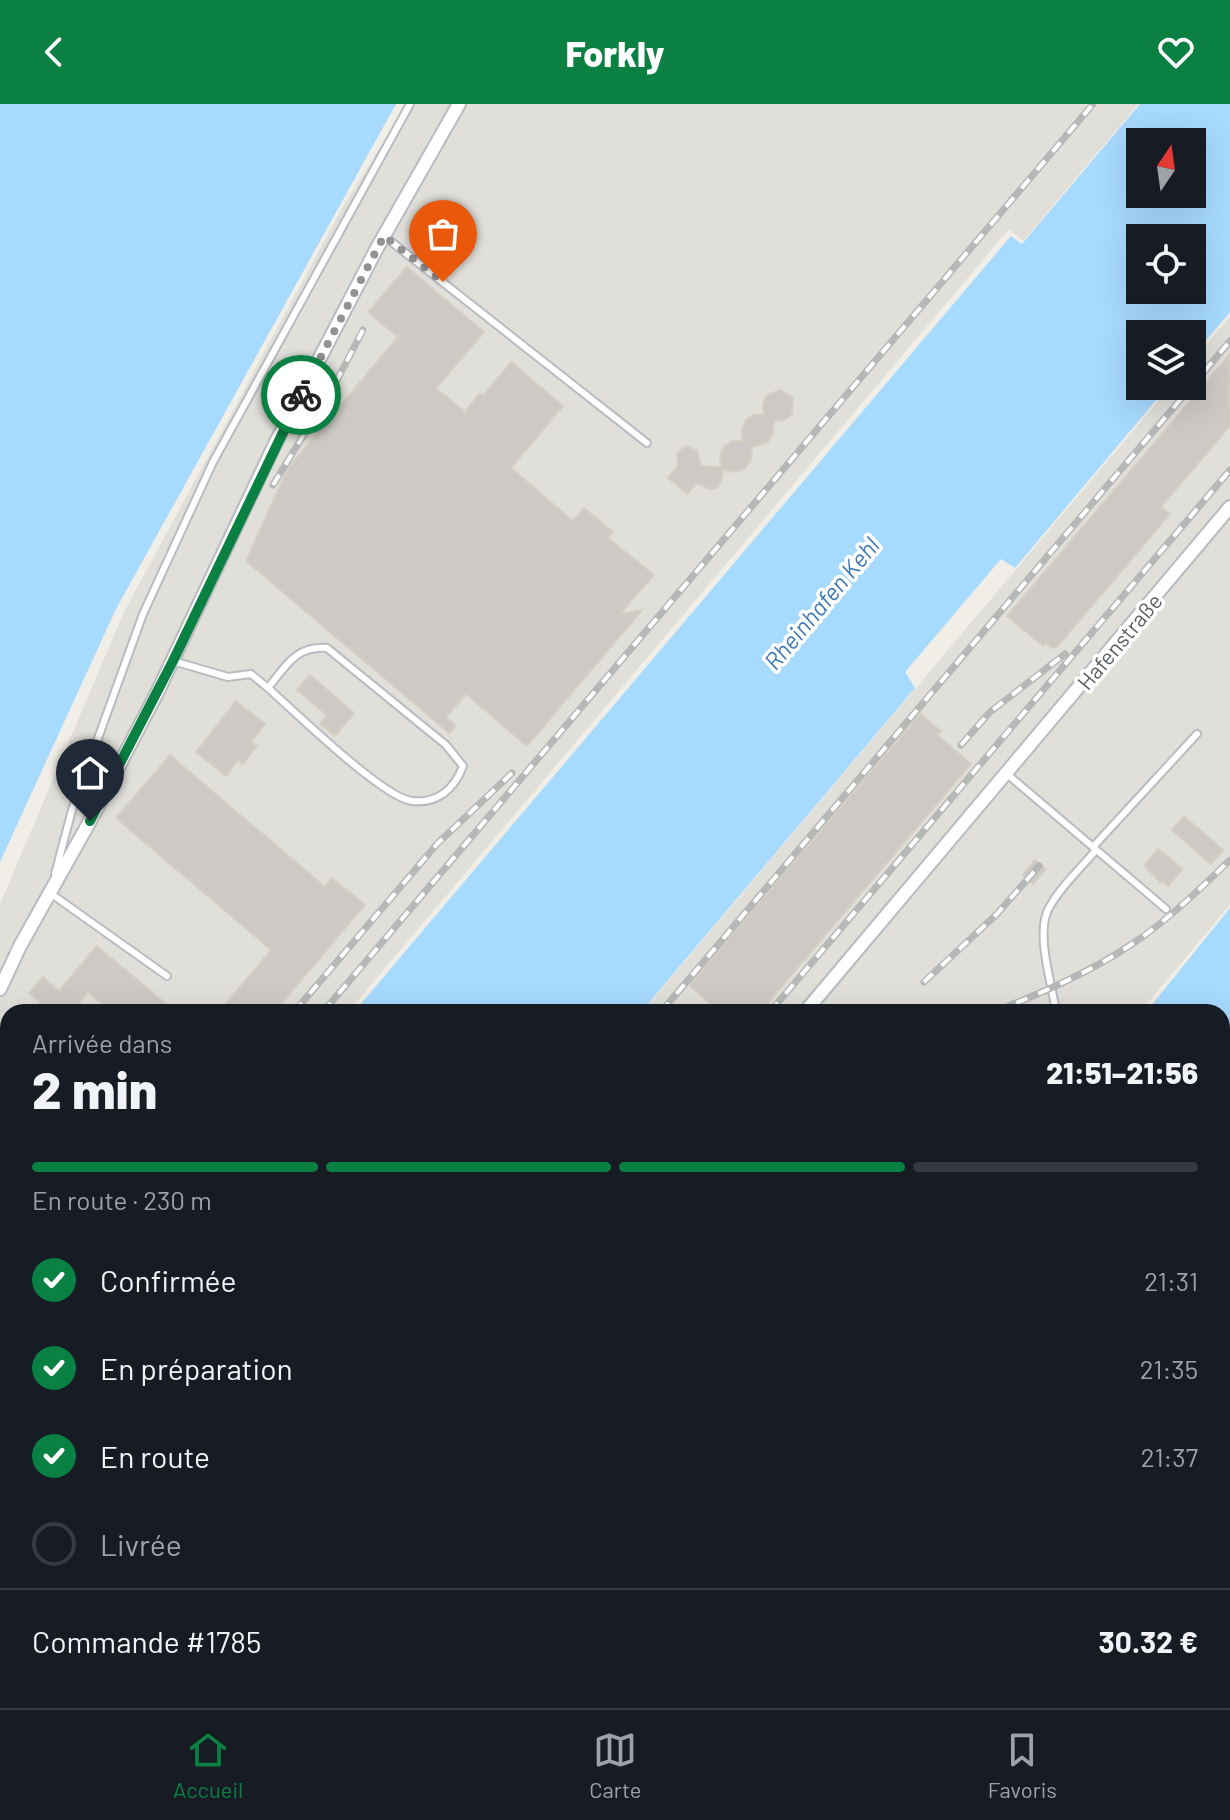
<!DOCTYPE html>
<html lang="fr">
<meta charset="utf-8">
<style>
:root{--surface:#171b24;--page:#242831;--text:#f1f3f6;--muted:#9ea1a6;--line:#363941;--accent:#0b8043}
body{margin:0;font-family:Barlow,sans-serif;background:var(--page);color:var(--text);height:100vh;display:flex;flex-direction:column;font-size:30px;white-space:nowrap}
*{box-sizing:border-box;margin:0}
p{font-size:26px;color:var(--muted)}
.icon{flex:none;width:44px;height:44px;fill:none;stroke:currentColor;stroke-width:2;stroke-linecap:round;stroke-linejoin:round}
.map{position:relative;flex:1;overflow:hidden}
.side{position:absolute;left:0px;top:900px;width:1230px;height:704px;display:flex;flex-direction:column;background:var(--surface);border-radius:24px 24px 0 0;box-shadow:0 8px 32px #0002}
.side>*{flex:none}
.needle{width:52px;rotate:13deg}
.controls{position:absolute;left:1126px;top:24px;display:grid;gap:16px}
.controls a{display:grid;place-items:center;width:80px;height:80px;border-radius:0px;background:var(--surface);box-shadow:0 8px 32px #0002;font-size:40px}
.pin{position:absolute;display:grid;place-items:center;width:68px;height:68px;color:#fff;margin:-82px -34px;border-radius:50% 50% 50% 0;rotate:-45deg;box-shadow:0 0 8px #0007}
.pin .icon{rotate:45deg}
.courier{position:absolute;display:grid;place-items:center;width:80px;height:80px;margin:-40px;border:6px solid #0b8043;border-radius:50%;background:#fff;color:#222;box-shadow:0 2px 10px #0007}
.head em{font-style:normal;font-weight:800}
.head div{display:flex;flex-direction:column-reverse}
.head{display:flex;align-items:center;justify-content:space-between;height:136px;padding:0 32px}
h1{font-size:52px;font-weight:800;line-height:60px}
.bar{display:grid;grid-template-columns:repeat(4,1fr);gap:12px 8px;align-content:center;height:96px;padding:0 32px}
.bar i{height:10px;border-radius:6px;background:var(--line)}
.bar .current{background:var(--accent)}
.bar p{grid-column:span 4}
.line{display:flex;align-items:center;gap:20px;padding:0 32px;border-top:2px solid var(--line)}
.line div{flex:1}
ol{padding:0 32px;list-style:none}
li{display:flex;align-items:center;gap:24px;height:88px}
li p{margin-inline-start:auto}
li .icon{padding:8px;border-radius:50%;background:var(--accent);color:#fff;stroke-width:4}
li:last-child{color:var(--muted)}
li i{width:44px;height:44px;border:4px solid var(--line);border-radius:50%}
header{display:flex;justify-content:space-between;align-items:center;height:104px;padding:0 32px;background:var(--accent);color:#fff;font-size:36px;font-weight:800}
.tab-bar{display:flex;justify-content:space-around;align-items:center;height:112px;border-top:2px solid var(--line);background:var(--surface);font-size:22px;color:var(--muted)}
.tab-bar a{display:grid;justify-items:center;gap:4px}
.tab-bar .current{color:var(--accent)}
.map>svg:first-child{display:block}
.industrial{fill:#e1dfda}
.water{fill:#a7daff;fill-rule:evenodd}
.building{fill:#cdcac5;stroke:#d5cfc4;stroke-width:2}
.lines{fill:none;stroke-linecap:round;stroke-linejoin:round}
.service-casing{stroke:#b8bbc0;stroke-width:10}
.minor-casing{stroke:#b8bbc0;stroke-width:16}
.service{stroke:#fff;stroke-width:6}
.minor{stroke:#fff;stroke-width:12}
.rail-casing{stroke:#b6b7b7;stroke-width:7}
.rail{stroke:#fff;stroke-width:4;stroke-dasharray:12;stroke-linecap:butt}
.done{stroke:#909293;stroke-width:8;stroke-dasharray:0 14.4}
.route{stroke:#0b8043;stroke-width:10}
.labels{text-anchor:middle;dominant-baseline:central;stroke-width:7;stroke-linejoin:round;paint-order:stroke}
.street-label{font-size:22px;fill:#5d6166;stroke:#fff}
.water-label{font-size:24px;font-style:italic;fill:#3f7ab5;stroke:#fff}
</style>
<header><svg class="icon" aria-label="back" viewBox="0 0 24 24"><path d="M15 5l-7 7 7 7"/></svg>Forkly<svg class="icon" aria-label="heart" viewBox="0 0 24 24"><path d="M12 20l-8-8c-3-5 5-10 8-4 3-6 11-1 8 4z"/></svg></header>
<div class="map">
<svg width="1230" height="1604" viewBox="0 0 1230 1604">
<rect width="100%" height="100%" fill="#f0eee6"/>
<g class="industrial">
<path d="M412,0H1138L1023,137L1009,125L348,908H8V1232L0,1257V800L124,508L342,104L384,37Z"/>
<path d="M1230,213V801L1140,908H642L1171,282H1192V257Z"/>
<path d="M1230,993V1604H106L109,1596H1222V1000Z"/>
</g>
<g class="water">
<path d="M0,0H396L116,505L0,758Z"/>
<path d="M1140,0H1230V208L1192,253V230H1140V282H1168L1015,464L1001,455L905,568L915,584L641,908H354L1011,132L1022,140ZM1192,38V90H1140V38ZM1192,134V186H1140V134Z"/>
<path d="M1230,804V979L1222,987V908H1146Z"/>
<path d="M8,1259V1596H105L102,1604H0V1285Z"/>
</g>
<g class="building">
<path d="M407,163L484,228L436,284L465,308L479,290L484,291L511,258L563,302L511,364L573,417L584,404L613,428L608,434L654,471L620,510L642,506L527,642L466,590L446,613L456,622L449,629L246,457L288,364L398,233L368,208Z"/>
<path d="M1230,250V322L1161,403L1170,410L1057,543L1052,544L1046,539L1043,542L1007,512Z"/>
<path d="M780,286L793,294L792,310L784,316L774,317L773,330L767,339L752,343L751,356L745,365L736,368L723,366L721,378L716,384L709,385L697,379L687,390L668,374L678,362L677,349L686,342L697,347L701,362L721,363L720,352L724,342L732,337H743L742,325L746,316L754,311L764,310L763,300L767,291Z"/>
<path d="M310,571L354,609L335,632L320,620L327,611L297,586Z"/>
<path d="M236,597L265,620L251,638L257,642L243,660L238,656L226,672L196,648Z"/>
<path d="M920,610L941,627L937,631L971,660L760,908H720L690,882L694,875Z"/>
<path d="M170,651L325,783L332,774L365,801L274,908H219L271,846L116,714Z"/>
<path d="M1184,712L1223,746L1211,760L1172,726Z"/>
<path d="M1158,745L1183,765L1168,782L1161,776L1160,778L1144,761Z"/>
<path d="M1035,756L1046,765L1033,780L1023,771Z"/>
<path d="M97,842L141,879L176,908H112L88,888L71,908H34L41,899L29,889L43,873L59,887Z"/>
</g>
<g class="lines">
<g class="service-casing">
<g id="service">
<path d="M384,132L647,339"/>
<path d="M173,557L228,573L251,570L268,584C294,607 383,694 412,697C438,700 455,684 463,662L446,641L327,544C295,542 286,562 268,584"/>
<path d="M1007,670L1166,805"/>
<path d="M1093,743L1197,630"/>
<path d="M55,770L72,706L143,510L213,358L410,0"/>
<path d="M50,789L167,872"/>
<path d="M1056,908C1052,880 1035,829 1049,804C1060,783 1081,764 1096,746"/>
<path d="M1172,1596L1179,1602"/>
<path d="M332,1604L338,1596"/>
<path d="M873,1604L878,1596"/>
</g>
</g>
<g class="minor-casing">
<g id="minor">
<path d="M0,885L20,842L90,717L158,587L274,342L377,144L459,0"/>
<path d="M805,908L1230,403"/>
<path d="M1222,1446L1230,1437"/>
<path d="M235,1596L243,1604"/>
<path d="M890,1596L900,1604"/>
<path d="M217,1604L223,1596"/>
<path d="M1087,1604L1094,1596"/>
</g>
</g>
<use href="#service" class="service"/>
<use href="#minor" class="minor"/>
<g class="rail-casing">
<g id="rail">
<path d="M273,381L337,276L363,226"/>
<path d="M961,641L990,608L1065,550"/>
<path d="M924,878L997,810L1039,762"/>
<path d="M294,908L437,740L512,669"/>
<path d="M323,908L1093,0"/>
<path d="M661,908L1230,237"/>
<path d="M770,908L1230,366"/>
<path d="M994,908C1041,889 1089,869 1132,840C1168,816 1199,786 1230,756"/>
<path d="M1222,1092L1230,1085"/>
<path d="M0,1166L8,1158"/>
<path d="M120,1604L123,1596"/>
<path d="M471,1604L479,1596"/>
</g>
</g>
<use href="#rail" class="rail"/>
</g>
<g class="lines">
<path class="done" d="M301,291L384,132L443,178"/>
<path class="route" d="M90,717L173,557L301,291"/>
</g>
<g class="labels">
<g class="street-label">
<text transform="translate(1119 537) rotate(-50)">Hafenstraße</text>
</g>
<g class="water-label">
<text transform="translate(821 499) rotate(-50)">Rheinhafen Kehl</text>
</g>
</g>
</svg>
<div class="controls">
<a><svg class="needle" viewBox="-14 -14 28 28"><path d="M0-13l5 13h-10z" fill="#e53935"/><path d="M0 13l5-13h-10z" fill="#9ea1a6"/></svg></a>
<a><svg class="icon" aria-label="locate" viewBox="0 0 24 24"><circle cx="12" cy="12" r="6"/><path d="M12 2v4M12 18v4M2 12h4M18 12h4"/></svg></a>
<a><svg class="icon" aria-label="layers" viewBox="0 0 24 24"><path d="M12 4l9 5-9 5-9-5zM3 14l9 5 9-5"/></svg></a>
</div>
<div class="pin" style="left:443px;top:178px;background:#ea580c"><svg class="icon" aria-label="bag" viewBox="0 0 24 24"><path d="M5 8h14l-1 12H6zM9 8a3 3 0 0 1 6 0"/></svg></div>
<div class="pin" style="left:90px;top:717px;background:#1f2937"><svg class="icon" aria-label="home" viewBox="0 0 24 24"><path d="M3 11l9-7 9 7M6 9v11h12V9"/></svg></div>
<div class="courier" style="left:301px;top:291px"><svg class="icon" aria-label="bike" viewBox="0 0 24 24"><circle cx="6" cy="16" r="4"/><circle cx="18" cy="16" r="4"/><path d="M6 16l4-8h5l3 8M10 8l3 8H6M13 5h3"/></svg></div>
<section class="side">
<div class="head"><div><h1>2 min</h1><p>Arrivée dans</p></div><em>21:51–21:56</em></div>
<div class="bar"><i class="current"></i><i class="current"></i><i class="current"></i><i></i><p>En route · 230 m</p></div>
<ol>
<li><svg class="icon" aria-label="check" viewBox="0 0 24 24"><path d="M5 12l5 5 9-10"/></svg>Confirmée<p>21:31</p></li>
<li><svg class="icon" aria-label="check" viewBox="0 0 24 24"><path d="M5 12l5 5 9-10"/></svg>En préparation<p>21:35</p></li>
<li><svg class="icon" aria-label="check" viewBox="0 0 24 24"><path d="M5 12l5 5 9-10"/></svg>En route<p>21:37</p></li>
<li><i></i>Livrée</li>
</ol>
<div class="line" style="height:104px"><div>Commande #1785</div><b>30.32 €</b></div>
</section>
</div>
<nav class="tab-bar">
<a class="current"><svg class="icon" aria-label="home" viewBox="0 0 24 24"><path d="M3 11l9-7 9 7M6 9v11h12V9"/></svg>Accueil</a>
<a><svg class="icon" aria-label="map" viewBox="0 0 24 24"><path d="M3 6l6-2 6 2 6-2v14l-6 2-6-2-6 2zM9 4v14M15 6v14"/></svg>Carte</a>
<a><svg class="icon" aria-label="saved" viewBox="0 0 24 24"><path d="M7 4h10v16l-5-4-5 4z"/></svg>Favoris</a>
</nav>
